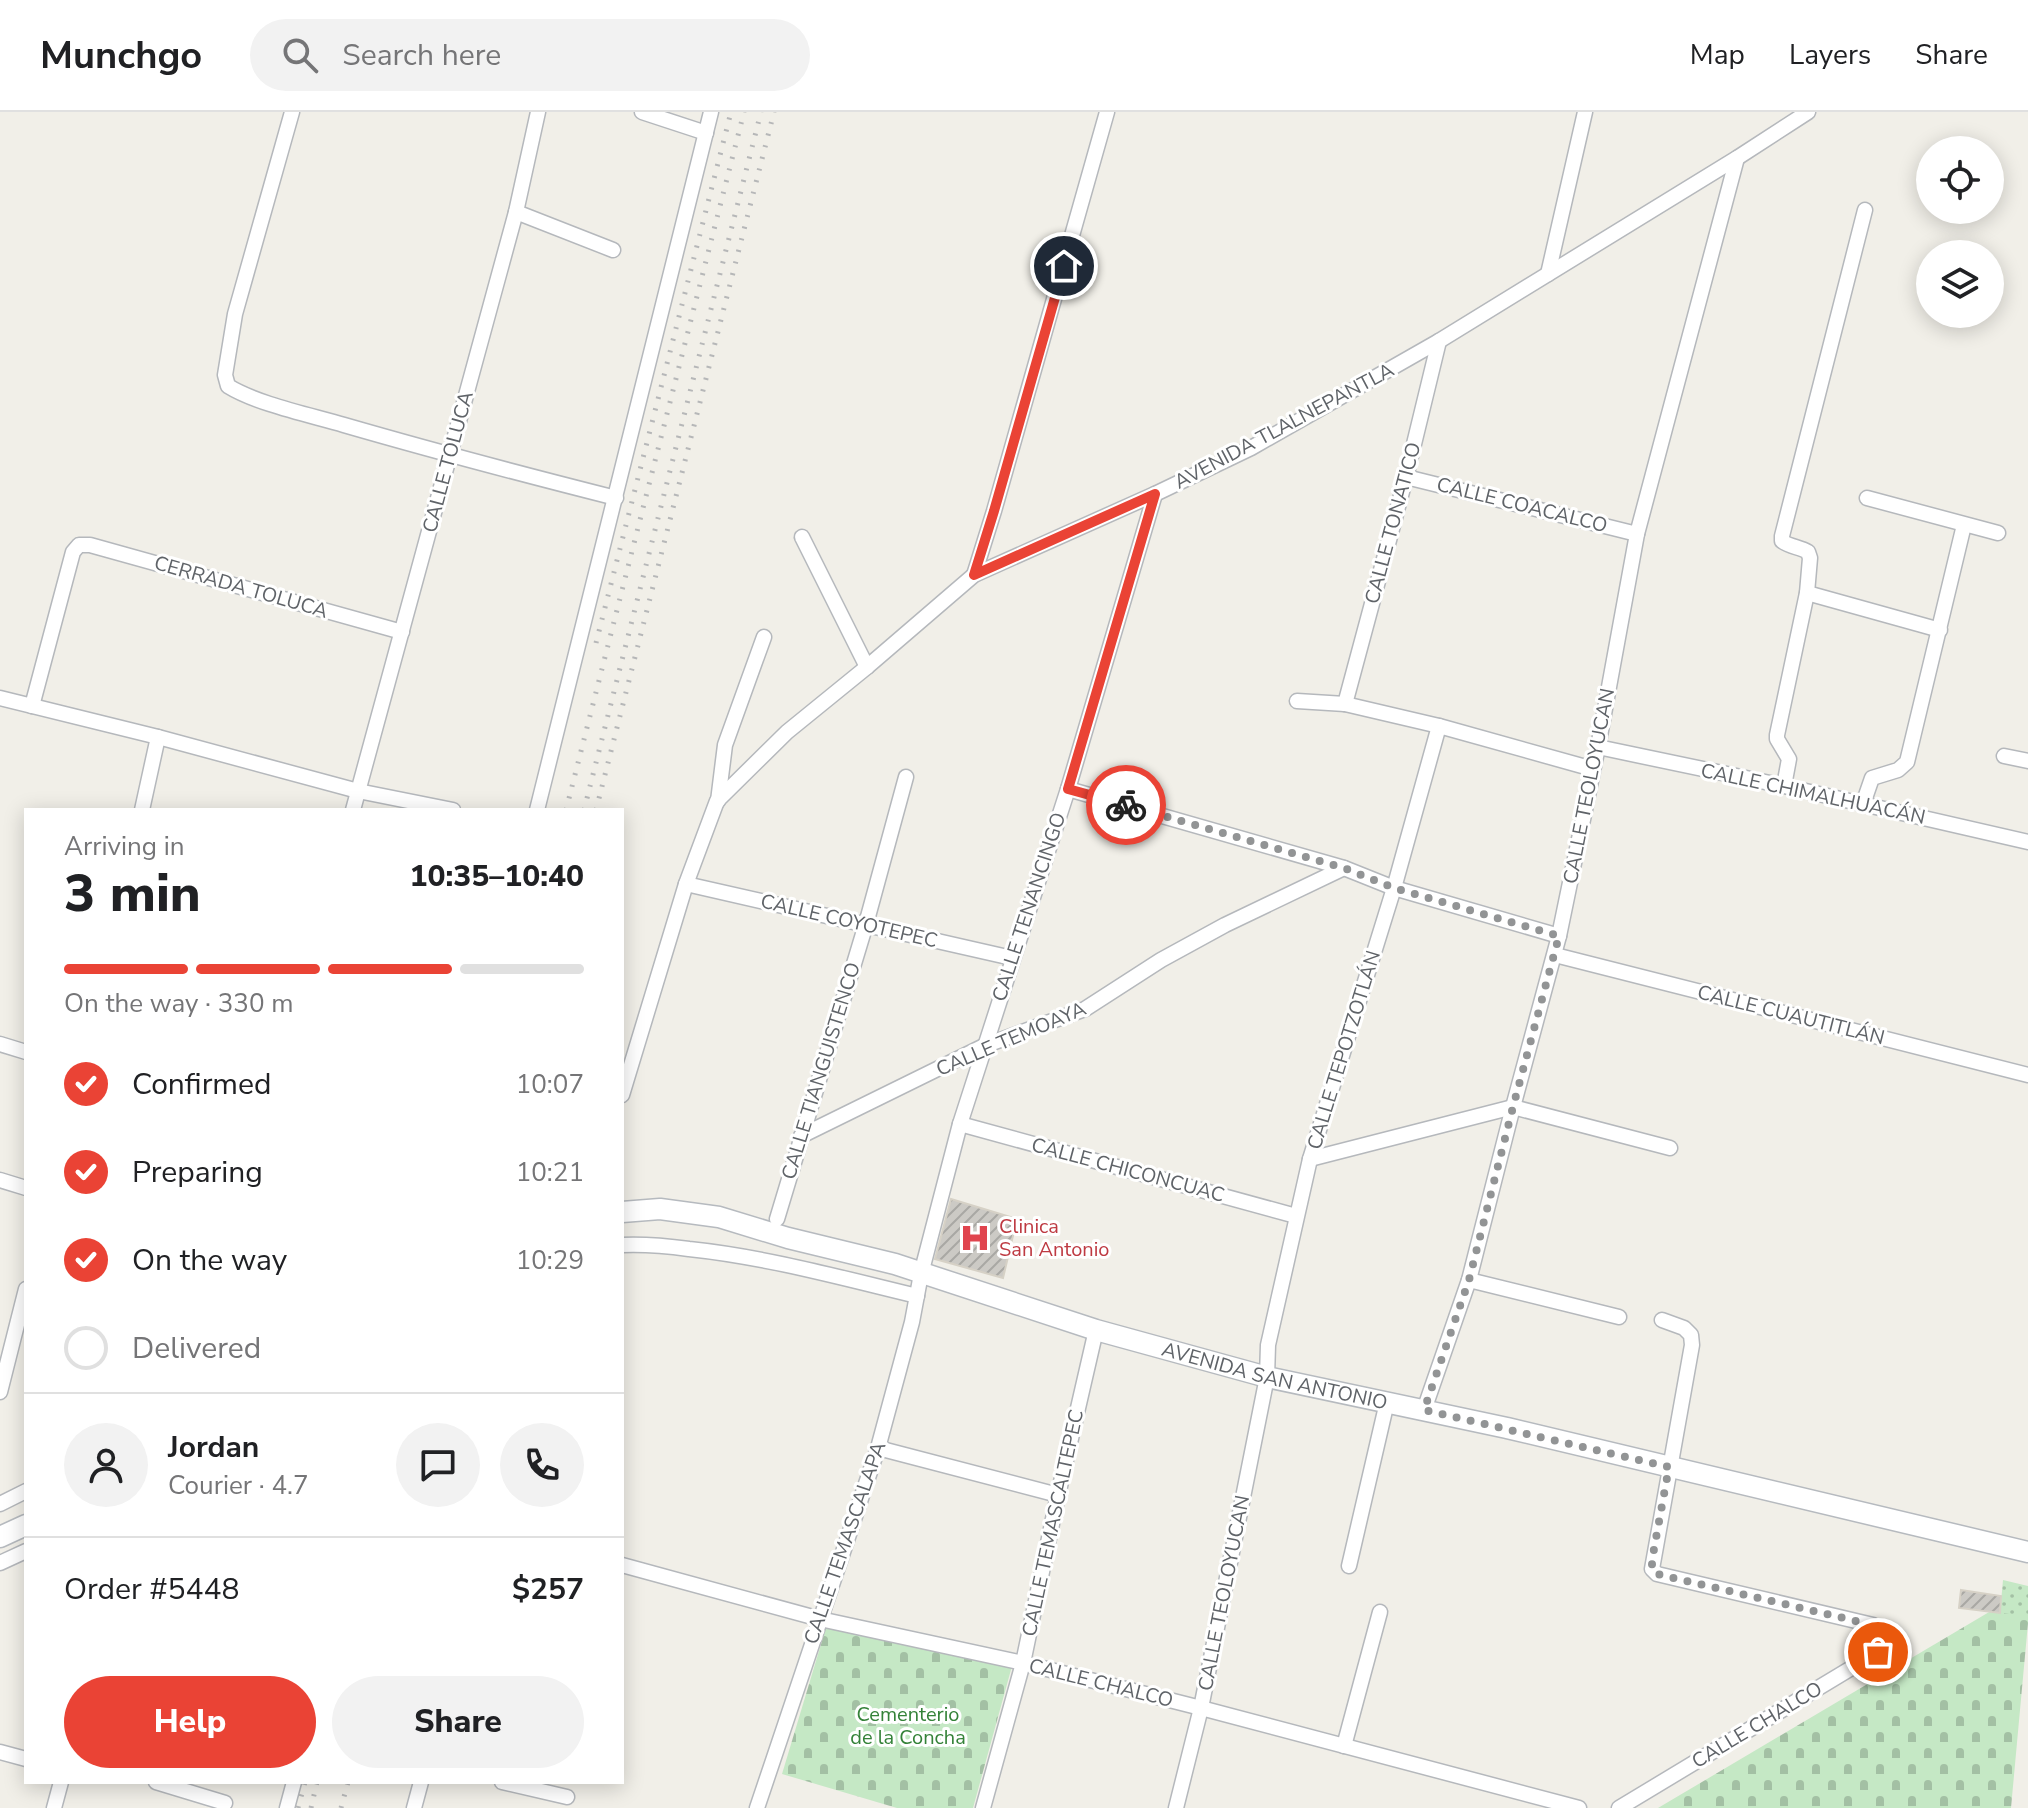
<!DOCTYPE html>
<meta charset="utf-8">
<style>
:root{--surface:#fff;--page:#f2f2f2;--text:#202124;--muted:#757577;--line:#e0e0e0;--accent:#ea4335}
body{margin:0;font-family:"Nunito Sans",sans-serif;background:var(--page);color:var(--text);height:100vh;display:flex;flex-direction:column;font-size:30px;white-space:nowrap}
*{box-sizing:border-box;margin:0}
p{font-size:26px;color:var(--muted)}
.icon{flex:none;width:44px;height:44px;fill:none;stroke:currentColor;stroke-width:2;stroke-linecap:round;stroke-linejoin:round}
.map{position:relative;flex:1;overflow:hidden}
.drawer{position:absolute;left:24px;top:696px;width:600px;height:976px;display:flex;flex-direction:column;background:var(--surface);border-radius:0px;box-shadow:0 4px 20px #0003}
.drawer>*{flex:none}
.controls{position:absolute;left:1916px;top:24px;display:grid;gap:16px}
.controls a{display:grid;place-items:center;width:88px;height:88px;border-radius:50%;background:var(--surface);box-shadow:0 4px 20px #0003;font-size:40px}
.pin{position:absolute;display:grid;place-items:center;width:68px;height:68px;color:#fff;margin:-34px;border:4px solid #fff;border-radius:50%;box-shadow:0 2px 8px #0007}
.courier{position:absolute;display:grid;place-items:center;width:80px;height:80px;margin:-40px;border:6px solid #ea4335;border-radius:50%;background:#fff;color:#222;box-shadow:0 2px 10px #0007}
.overview em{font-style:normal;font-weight:800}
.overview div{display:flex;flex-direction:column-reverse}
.overview{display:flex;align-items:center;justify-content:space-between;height:136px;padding:0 40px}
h1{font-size:52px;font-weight:800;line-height:60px}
.bar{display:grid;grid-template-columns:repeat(4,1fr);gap:12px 8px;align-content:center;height:96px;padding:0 40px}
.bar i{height:10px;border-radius:6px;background:var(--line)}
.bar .active{background:var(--accent)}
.bar p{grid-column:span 4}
.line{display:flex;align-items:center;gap:20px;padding:0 40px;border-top:2px solid var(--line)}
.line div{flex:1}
.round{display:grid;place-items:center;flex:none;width:84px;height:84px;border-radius:42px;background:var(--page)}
ol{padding:0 40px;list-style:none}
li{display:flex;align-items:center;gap:24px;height:88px}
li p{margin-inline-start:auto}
li .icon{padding:8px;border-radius:50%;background:var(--accent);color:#fff;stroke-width:4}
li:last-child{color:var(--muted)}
li i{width:44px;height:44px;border:4px solid var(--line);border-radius:50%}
.button{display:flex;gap:16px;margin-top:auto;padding:16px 40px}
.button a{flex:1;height:92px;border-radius:48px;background:var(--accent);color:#fff;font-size:32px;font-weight:800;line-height:92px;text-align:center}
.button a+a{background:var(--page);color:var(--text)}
header{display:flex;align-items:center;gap:48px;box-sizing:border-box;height:112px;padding:0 40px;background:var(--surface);border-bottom:2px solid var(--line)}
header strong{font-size:38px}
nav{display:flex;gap:44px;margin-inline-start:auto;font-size:28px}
.search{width:560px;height:72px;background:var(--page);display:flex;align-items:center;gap:20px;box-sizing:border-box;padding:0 28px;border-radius:44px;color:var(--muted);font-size:30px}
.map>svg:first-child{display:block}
.cemetery{fill:url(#cemetery-stones)}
.park{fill:url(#park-dots)}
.building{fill:url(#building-hatch);stroke:#d6d1c6;stroke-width:2}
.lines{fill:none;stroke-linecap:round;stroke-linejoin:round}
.street-casing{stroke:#b5b8bc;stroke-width:17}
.secondary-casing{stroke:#b6babf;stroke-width:23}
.street{stroke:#fff;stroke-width:14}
.secondary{stroke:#fff;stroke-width:20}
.rail{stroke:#b6b7b8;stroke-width:5;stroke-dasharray:2 10;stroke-linecap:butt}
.done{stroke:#929495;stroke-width:8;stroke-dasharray:0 14.4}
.route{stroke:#ea4335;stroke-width:10}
.labels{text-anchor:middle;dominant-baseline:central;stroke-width:6;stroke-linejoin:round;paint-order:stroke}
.street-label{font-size:20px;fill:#5f6368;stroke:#fff}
.health-label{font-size:20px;fill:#be3a42;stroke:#fff;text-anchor:start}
.park-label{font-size:20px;fill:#348238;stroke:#fff}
</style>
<header>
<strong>Munchgo</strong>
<div class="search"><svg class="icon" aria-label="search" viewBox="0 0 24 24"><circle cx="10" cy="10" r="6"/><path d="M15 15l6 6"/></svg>Search here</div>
<nav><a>Map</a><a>Layers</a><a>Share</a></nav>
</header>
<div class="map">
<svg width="2028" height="1696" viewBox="0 0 2028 1696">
<defs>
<pattern id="cemetery-stones" width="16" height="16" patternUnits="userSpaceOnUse" patternTransform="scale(2)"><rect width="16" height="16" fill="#c5e8c5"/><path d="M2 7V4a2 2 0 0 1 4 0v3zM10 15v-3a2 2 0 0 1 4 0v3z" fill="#a3c0a4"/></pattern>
<pattern id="park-dots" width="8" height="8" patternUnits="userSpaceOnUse" patternTransform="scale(2)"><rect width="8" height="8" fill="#c5e8c5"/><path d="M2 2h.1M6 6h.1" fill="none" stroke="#a3c0a4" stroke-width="1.8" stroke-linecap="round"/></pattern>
<pattern id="building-hatch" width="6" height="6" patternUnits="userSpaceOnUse" patternTransform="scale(2)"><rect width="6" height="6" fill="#cccac5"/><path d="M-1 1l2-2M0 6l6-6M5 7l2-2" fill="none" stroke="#a9a8a4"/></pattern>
</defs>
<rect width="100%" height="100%" fill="#f1efe8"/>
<g class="cemetery">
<path d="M2028,1477V1511L2011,1696H1658Z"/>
<path d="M828,1509L1012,1554L973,1696H897L782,1662Z"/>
</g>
<path class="park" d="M2003,1468L2028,1474V1504L2000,1501Z"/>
<g class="building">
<path d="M951,1087L1017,1107L1003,1166L935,1147Z"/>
<path d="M1961,1478L2001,1484L2000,1501L1959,1496Z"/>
</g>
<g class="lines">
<g class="street-casing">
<g id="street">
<path d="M292,0L235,202L225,263L228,274C257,292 310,303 344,313C434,339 525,363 616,386"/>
<path d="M642,0L706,21"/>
<path d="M516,100L613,138"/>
<path d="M1548,162L1585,0"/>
<path d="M1406,365L1637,422"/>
<path d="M1867,386L1998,421"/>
<path d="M802,425L867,555"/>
<path d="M974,463L994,399L1107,0"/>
<path d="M1807,481L1940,518"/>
<path d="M0,586L158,625L358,679L453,698"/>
<path d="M1297,589L1345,592L1439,614L1593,657"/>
<path d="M1345,592L1406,365L1439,229"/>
<path d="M32,594L73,440L79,433H90L402,520"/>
<path d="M1598,635L1784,674L2028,730"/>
<path d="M2004,644L2028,649"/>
<path d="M1784,674L1789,647L1777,627V623L1807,481L1810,446L1808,440C1800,435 1790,435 1782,429V424L1865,98"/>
<path d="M1068,677L1344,756L1394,776L1559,824"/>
<path d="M718,689L725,633L764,525"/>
<path d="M1863,692L1872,666L1898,658L1907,650L1964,413"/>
<path d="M142,698L158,625"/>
<path d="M353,698L516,100L538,0"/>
<path d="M537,698L711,0"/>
<path d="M686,772L1012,846"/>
<path d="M1555,843L2028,963"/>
<path d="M0,932L26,940"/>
<path d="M622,983L686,772L717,689L787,620L867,555L974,463L1155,382L1251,336L1439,229L1737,46L1808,0"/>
<path d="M960,1012L1296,1104"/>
<path d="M801,1024L984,934L1085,897L1161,848L1225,813L1344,756"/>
<path d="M1310,1047L1513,995L1670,1036"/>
<path d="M0,1068L26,1076"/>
<path d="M777,1107L866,812L906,665"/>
<path d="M622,1133C645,1132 667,1134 689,1137C766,1145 842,1166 917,1184"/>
<path d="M1469,1168L1619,1205"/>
<path d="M0,1280L26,1177"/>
<path d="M1424,1298L1469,1168L1513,995L1559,824L1598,635L1637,422L1737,46"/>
<path d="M878,1336L1058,1383"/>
<path d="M0,1392L26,1379"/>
<path d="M0,1451L26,1439"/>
<path d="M622,1453L820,1507L1023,1551L1201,1596L1579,1696"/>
<path d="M1349,1454L1387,1290"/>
<path d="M1344,1634L1380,1500"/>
<path d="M0,1640L26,1647"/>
<path d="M156,1670L225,1691"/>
<path d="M502,1670L567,1685"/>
<path d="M54,1696L61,1670"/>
<path d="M287,1696L294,1670"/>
<path d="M414,1696L421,1670"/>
<path d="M757,1696L878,1336L912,1210L921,1162L960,1012L1068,677L1155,382"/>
<path d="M983,1696L1023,1551L1058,1383L1096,1218"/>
<path d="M1176,1696L1201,1596L1267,1265L1268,1233L1310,1047L1394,776L1439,614"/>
<path d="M1619,1696L1878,1540L1887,1533L1889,1524L1883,1518L1873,1513L1657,1462L1652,1457L1692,1233L1691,1223L1684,1216L1662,1208"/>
</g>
</g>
<g class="secondary-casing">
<g id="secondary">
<path id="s1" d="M622,1100L660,1097L719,1105L788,1126L895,1152L1096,1218L1267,1265L1507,1316L2028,1440"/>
<path d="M0,1425L26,1413"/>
</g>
</g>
<use href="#street" class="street"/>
<use href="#secondary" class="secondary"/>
<g class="rail">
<path d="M596,531L731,0"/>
<path d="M566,698L744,0"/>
<path d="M584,698L761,0"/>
<path d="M596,698L774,0"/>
<path d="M298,1696L305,1670"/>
<path d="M311,1696L317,1670"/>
<path d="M341,1696L348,1670"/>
</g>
</g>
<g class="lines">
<path class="done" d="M1126,693L1344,756L1394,776L1559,824L1513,995L1469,1168L1424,1298L1669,1355L1652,1448V1457L1657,1462L1873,1513L1883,1518L1889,1524L1887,1533L1878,1540"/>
<path class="route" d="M1064,154L994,399L974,463L1155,382L1068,677L1126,693"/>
</g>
<defs>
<g id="hospital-bare" transform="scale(2.4)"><path d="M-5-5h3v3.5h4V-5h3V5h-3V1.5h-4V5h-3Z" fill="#e0444e" stroke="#fff" stroke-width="2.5" paint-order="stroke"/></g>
</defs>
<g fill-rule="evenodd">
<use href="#hospital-bare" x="975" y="1126"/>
</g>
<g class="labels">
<g class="street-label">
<text transform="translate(1284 314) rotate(-28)">AVENIDA TLALNEPANTLA</text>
<text transform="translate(448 350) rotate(-75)">CALLE TOLUCA</text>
<text transform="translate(1522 393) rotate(14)">CALLE COACALCO</text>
<text transform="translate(1393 411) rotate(-75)">CALLE TONATICO</text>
<text transform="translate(241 475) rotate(16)">CERRADA TOLUCA</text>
<text transform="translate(1589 674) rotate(-79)">CALLE TEOLOYUCAN</text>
<text transform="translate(1813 682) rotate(12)">CALLE CHIMALHUACÁN</text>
<text transform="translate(1029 795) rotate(-72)">CALLE TENANCINGO</text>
<text transform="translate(849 809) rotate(13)">CALLE COYOTEPEC</text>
<text transform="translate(1791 903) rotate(14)">CALLE CUAUTITLÁN</text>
<text transform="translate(1011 927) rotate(-23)">CALLE TEMOAYA</text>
<text transform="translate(1344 938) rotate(-73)">CALLE TEPOTZOTLÁN</text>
<text transform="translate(821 959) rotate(-73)">CALLE TIANGUISTENCO</text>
<text transform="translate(1128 1058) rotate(15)">CALLE CHICONCUAC</text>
<text stroke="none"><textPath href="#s1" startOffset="676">AVENIDA SAN ANTONIO</textPath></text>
<text transform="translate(1053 1411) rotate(-78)">CALLE TEMASCALTEPEC</text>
<text transform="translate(845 1431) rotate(-71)">CALLE TEMASCALAPA</text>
<text transform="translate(1224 1481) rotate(-79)">CALLE TEOLOYUCAN</text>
<text transform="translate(1101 1571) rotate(14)">CALLE CHALCO</text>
<text transform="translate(1757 1613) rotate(-31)">CALLE CHALCO</text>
</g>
<g class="health-label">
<text x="999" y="1114">Clinica<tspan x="999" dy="23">San Antonio</tspan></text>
</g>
<g class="park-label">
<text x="908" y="1602">Cementerio<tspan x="908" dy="23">de la Concha</tspan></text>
</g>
</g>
</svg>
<div class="controls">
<a><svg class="icon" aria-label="locate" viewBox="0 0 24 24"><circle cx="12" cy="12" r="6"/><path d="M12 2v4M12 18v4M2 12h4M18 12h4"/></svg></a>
<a><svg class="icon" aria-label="layers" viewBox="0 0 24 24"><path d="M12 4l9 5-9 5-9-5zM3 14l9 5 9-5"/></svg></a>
</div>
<div class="pin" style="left:1878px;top:1540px;background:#ea580c"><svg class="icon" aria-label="bag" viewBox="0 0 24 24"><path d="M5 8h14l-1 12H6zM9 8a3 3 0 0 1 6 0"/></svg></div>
<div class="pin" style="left:1064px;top:154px;background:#1f2937"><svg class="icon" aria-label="home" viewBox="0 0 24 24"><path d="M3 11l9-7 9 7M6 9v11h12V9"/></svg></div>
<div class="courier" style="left:1126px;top:693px"><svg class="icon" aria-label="bike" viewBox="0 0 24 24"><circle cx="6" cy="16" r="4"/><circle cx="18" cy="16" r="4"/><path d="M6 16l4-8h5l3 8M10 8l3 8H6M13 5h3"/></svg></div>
<section class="drawer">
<div class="overview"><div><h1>3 min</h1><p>Arriving in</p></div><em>10:35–10:40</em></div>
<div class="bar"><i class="active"></i><i class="active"></i><i class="active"></i><i></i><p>On the way · 330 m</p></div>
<ol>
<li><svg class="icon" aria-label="check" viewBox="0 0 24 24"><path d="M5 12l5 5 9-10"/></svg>Confirmed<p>10:07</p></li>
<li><svg class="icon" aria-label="check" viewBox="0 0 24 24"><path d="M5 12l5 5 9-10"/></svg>Preparing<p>10:21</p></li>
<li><svg class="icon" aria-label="check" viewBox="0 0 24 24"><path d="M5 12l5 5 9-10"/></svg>On the way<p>10:29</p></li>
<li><i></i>Delivered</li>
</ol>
<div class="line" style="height:144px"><a class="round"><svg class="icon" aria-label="person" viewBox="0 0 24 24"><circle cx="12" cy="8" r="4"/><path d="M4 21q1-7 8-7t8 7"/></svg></a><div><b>Jordan</b><p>Courier · 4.7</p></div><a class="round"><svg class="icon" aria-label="chat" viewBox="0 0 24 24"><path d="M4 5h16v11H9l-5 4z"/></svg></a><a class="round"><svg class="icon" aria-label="phone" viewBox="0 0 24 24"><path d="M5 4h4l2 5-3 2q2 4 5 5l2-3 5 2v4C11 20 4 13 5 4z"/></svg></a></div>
<div class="line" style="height:104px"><div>Order #5448</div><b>$257</b></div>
<div class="button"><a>Help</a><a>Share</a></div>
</section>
</div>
